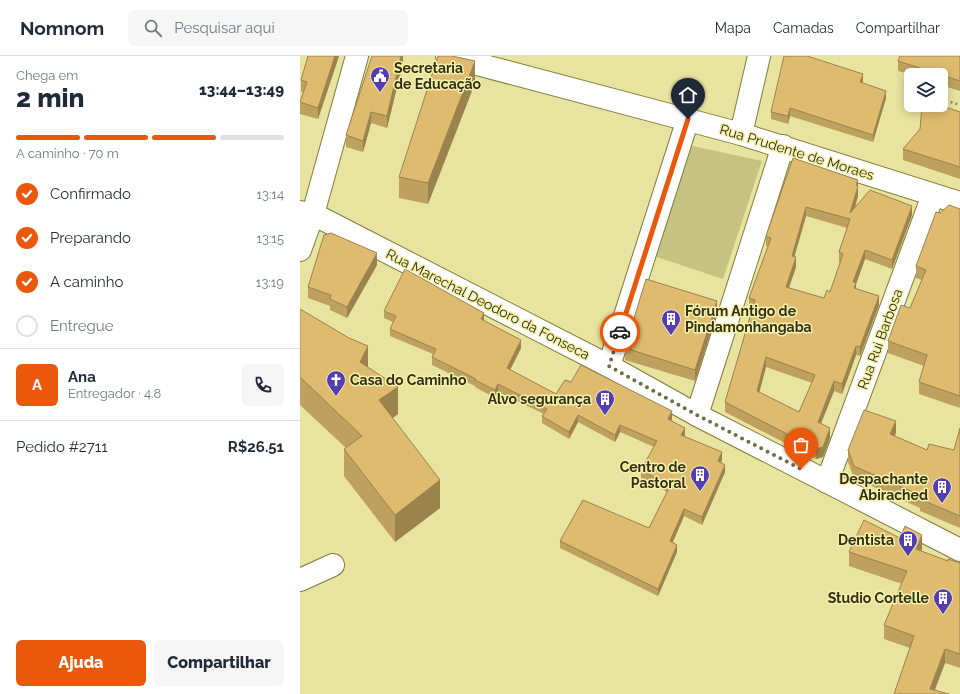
<!DOCTYPE html>
<html lang="pt">
<meta charset="utf-8">
<style>
:root{--surface:#fff;--page:#f6f6f7;--text:#1f2937;--muted:#747a83;--line:#e0e1e3;--accent:#ea580c}
body{margin:0;font-family:Raleway,sans-serif;background:var(--page);color:var(--text);height:100vh;display:flex;flex-direction:column;font-size:15px;white-space:nowrap}
*{box-sizing:border-box;margin:0}
p{font-size:13px;color:var(--muted)}
.icon{flex:none;width:22px;height:22px;fill:none;stroke:currentColor;stroke-width:2;stroke-linecap:round;stroke-linejoin:round}
.map{position:relative;flex:1;overflow:hidden}
.panel{display:flex;flex-direction:column;background:var(--surface);width:300px}
.panel>*{flex:none}
.buttons{position:absolute;left:604px;top:12px;display:grid;gap:8px}
.buttons a{display:grid;place-items:center;width:44px;height:44px;border-radius:6px;background:var(--surface);box-shadow:0 2px 10px #0003;font-size:20px}
.pin{position:absolute;display:grid;place-items:center;width:34px;height:34px;color:#fff;margin:-41px -17px;border-radius:50% 50% 50% 0;rotate:-45deg;box-shadow:0 0 4px #0007}
.pin .icon{rotate:45deg}
.courier{position:absolute;display:grid;place-items:center;width:40px;height:40px;margin:-20px;border:3px solid #ea580c;border-radius:50%;background:#fff;color:#222;box-shadow:0 1px 5px #0007}
.summary em{font-style:normal;font-weight:800}
.summary div{display:flex;flex-direction:column-reverse}
.summary{display:flex;align-items:center;justify-content:space-between;height:68px;padding:0 16px}
h1{font-size:26px;font-weight:800;line-height:30px}
.bar{display:grid;grid-template-columns:repeat(4,1fr);gap:6px 4px;align-content:center;height:48px;padding:0 16px}
.bar i{height:5px;border-radius:3px;background:var(--line)}
.bar .current{background:var(--accent)}
.bar p{grid-column:span 4}
.line{display:flex;align-items:center;gap:10px;padding:0 16px;border-top:1px solid var(--line)}
.line div{flex:1}
.round{display:grid;place-items:center;flex:none;width:42px;height:42px;border-radius:6px;background:var(--page)}
ol{padding:0 16px;list-style:none}
li{display:flex;align-items:center;gap:12px;height:44px}
li p{margin-inline-start:auto}
li .icon{padding:4px;border-radius:50%;background:var(--accent);color:#fff;stroke-width:4}
li:last-child{color:var(--muted)}
li i{width:22px;height:22px;border:2px solid var(--line);border-radius:50%}
.action{display:flex;gap:8px;margin-top:auto;padding:8px 16px}
.action a{flex:1;height:46px;border-radius:6px;background:var(--accent);color:#fff;font-size:16px;font-weight:800;line-height:46px;text-align:center}
.action a+a{background:var(--page);color:var(--text)}
header{display:flex;align-items:center;gap:24px;box-sizing:border-box;height:56px;padding:0 20px;background:var(--surface);border-bottom:1px solid var(--line)}
header strong{font-size:19px}
nav{display:flex;gap:22px;margin-inline-start:auto;font-size:14px}
.search{width:280px;height:36px;background:var(--page);display:flex;align-items:center;gap:10px;box-sizing:border-box;padding:0 14px;border-radius:6px;color:var(--muted);font-size:15px}
main{display:flex;flex:1;min-height:0}
.map>svg:first-child{display:block}
.green{fill:#c6c282}
.lines{fill:none;stroke-linecap:round;stroke-linejoin:round}
.minor-casing{stroke:#817c39;stroke-width:24}
.major-casing{stroke:#817c39;stroke-width:24}
.path{stroke:#918d5c;stroke-width:2.5;stroke-dasharray:2 3;stroke-linecap:butt}
.minor{stroke:#fff;stroke-width:22}
.major{stroke:#fff;stroke-width:22}
.wall{fill:#bfa15f;fill-rule:evenodd}
.shaded-wall{fill:#9b834e}
.building{fill:#debb6f;stroke:#9b834e;fill-rule:evenodd}
.done{stroke:#716d44;stroke-width:4;stroke-dasharray:0 7.2}
.route{stroke:#ea580c;stroke-width:5}
.labels{text-anchor:middle;dominant-baseline:central;stroke-width:3;stroke-linejoin:round;paint-order:stroke}
.poi-label{font-size:14px;font-weight:bold;fill:#312e13;stroke:#f5f1ab;text-anchor:end}
.street-label{font-size:14px;fill:#312e13;stroke:#f5f1ab}
</style>
<header>
<strong>Nomnom</strong>
<div class="search"><svg class="icon" aria-label="search" viewBox="0 0 24 24"><circle cx="10" cy="10" r="6"/><path d="M15 15l6 6"/></svg>Pesquisar aqui</div>
<nav><a>Mapa</a><a>Camadas</a><a>Compartilhar</a></nav>
</header>
<main>
<section class="panel">
<div class="summary"><div><h1>2 min</h1><p>Chega em</p></div><em>13:44–13:49</em></div>
<div class="bar"><i class="current"></i><i class="current"></i><i class="current"></i><i></i><p>A caminho · 70 m</p></div>
<ol>
<li><svg class="icon" aria-label="check" viewBox="0 0 24 24"><path d="M5 12l5 5 9-10"/></svg>Confirmado<p>13:14</p></li>
<li><svg class="icon" aria-label="check" viewBox="0 0 24 24"><path d="M5 12l5 5 9-10"/></svg>Preparando<p>13:15</p></li>
<li><svg class="icon" aria-label="check" viewBox="0 0 24 24"><path d="M5 12l5 5 9-10"/></svg>A caminho<p>13:19</p></li>
<li><i></i>Entregue</li>
</ol>
<div class="line" style="height:72px"><b class="round" style="background:var(--accent);color:#fff">A</b><div><b>Ana</b><p>Entregador · 4.8</p></div><a class="round"><svg class="icon" aria-label="phone" viewBox="0 0 24 24"><path d="M5 4h4l2 5-3 2q2 4 5 5l2-3 5 2v4C11 20 4 13 5 4z"/></svg></a></div>
<div class="line" style="height:52px"><div>Pedido #2711</div><b>R$26.51</b></div>
<div class="action"><a>Ajuda</a><a>Compartilhar</a></div>
</section>
<div class="map">
<svg width="660" height="638" viewBox="0 0 660 638">
<rect width="100%" height="100%" fill="#e8e39f"/>
<path class="green" d="M388,89L462,105L423,223L354,200Z"/>
<g class="lines">
<g class="minor-casing">
<g id="minor">
<path d="M441,78L459,0"/>
<path d="M0,156L13,158L309,310L397,359L660,494"/>
<path d="M0,194L13,158L57,0"/>
<path d="M309,310L388,63"/>
<path d="M397,359L483,90"/>
<path d="M527,426L633,139"/>
<path d="M0,524L33,509"/>
</g>
</g>
<g class="major-casing">
<path id="major" d="M147,0L441,78L660,147"/>
</g>
<g class="path">
<path d="M604,30L611,32"/>
<path d="M641,43L660,49"/>
</g>
<use href="#minor" class="minor"/>
<use href="#major" class="major"/>
</g>
<g class="wall">
<path d="M39,0L18,63L0,58V46L3,36H1V24Z"/>
<path d="M103,0V7L87,72L71,67L63,96L46,91V79Z"/>
<path d="M660,0V35L641,29V19H612L598,15V5Z"/>
<path d="M563,26V27L586,42L573,86L490,60L488,68L471,63V56Z"/>
<path d="M175,27L128,148L99,142V121Z"/>
<path d="M660,56V123L603,104V93Z"/>
<path d="M493,102L558,124V140L555,152L612,159L592,213L565,203L556,228V232L579,249L560,300L556,299L542,338L534,335L521,367L530,382L523,401L516,403L425,356V346L452,253L449,252V242L468,190H466V180ZM506,160L547,172L539,196V206H540L530,236L524,242L489,232L496,211L494,201ZM466,311L512,327L499,356L459,336Z"/>
<path d="M660,153V352L619,338V326L624,310L588,297V285L610,252L622,224L616,222V210L640,157Z"/>
<path d="M77,209L47,262L30,254V250L8,242V231Z"/>
<path d="M0,253L68,311L98,358L93,362L140,452L95,486L44,420V393L46,392L0,349Z"/>
<path d="M84,255L184,265L221,292L210,314L256,338L372,363L371,365L385,379V380L422,404L421,406L425,416L402,469L384,460L373,486L377,496L358,540L260,492V485L349,472L367,436L341,422V414L354,391L320,376L315,386L278,366L269,383L242,367V360L244,358L198,336L195,342L175,331V330L132,309V301L133,298L90,280V273L93,266L84,262Z"/>
<path d="M417,257L395,325L325,304V292Z"/>
<path d="M660,372V472L620,455V452L554,422L548,406V394L596,377L595,380L627,394H654Z"/>
<path d="M622,493L621,495L648,505L660,507V612L645,607L635,634L594,638L610,592L584,583V569L602,528L549,510V496Z"/>
</g>
<g class="shaded-wall">
<path d="M35,0H39L18,63V52Z"/>
<path d="M101,0H103V7L87,72V60Z"/>
<path d="M175,5V27L128,148V127Z"/>
<path d="M563,18V26L560,34V26Z"/>
<path d="M586,35V42L573,86V79Z"/>
<path d="M490,52V60L488,68V60Z"/>
<path d="M71,56V67L63,96V85Z"/>
<path d="M558,124V140L550,167V157Z"/>
<path d="M612,150V159L592,213V204Z"/>
<path d="M506,151V160L492,209V200Z"/>
<path d="M565,194V203L556,228V237L554,242L553,226Z"/>
<path d="M77,197V209L47,262V251Z"/>
<path d="M496,201V211L486,240V231Z"/>
<path d="M579,240V249L560,300V291Z"/>
<path d="M417,245V257L395,325V314Z"/>
<path d="M184,257V265L181,263Z"/>
<path d="M221,284V292L207,320V312Z"/>
<path d="M68,290V318L60,306Z"/>
<path d="M556,290V299L542,338V328Z"/>
<path d="M466,301V311L457,345V335Z"/>
<path d="M534,325V335L518,375V366Z"/>
<path d="M198,328V336L195,342V334Z"/>
<path d="M98,331V358L79,371V344Z"/>
<path d="M372,355V363L368,371V363Z"/>
<path d="M278,359V366L269,383V376Z"/>
<path d="M596,365V377L590,389V378Z"/>
<path d="M320,369V376L315,386V379Z"/>
<path d="M385,372V379L381,386V379Z"/>
<path d="M530,372V382L523,401L516,403V393Z"/>
<path d="M422,396V404L418,412V405Z"/>
<path d="M425,409V416L402,469V461Z"/>
<path d="M140,424V452L95,486V459Z"/>
<path d="M384,453V460L370,492V485Z"/>
<path d="M622,479V493L616,507V493Z"/>
<path d="M377,489V496L358,540V533Z"/>
<path d="M645,593V607L633,638L630,633Z"/>
</g>
<g class="building">
<path d="M8,0H35L18,52L0,46L7,26L1,24Z"/>
<path d="M72,0H101L87,60L71,56L63,85L46,79Z"/>
<path d="M138,0H152L175,5L128,127L99,121Z"/>
<path d="M484,0H507L563,18L560,26L586,35L573,79L490,52L488,60L471,56Z"/>
<path d="M600,0H660V25L598,5Z"/>
<path d="M622,49H640L660,56V111L603,93L620,73Z"/>
<path d="M493,102L558,124L556,129L558,130L550,157L570,134L612,150L592,204L565,194L553,226L556,227L554,232L579,240L560,291L556,290L542,328L534,325L518,366L530,372L523,391L516,393L425,346L455,244L449,242L471,182L466,180ZM506,151L550,163L539,196L543,198L530,236L527,234L524,242L486,231L496,201L492,200ZM466,301L515,319L499,356L457,335Z"/>
<path d="M649,149L660,153V340L619,326L627,299L588,285L601,249L610,252L626,214L616,210L636,156L640,157Z"/>
<path d="M31,177L77,197L47,251L30,243L31,239L8,231L24,179Z"/>
<path d="M105,213L184,257L181,263L221,284L207,312L256,338L265,324L271,326L281,309L372,355L368,363L385,372L381,379L422,396L418,405L425,409L402,461L384,453L370,485L377,489L358,533L260,485L283,444L349,472L370,430L341,414L357,385L320,369L315,379L278,359L269,376L242,360L247,353L198,328L195,334L175,324L176,323L132,301L136,293L90,273L96,260L84,255Z"/>
<path d="M346,223L417,245L395,314L325,292Z"/>
<path d="M0,253L49,282L68,290L60,306L98,331L79,344L140,424L95,459L44,393L62,380L0,321Z"/>
<path d="M564,354L596,365L590,378L627,394L629,388L654,394L660,372V460L620,443L622,440L554,410L548,394Z"/>
<path d="M564,464L600,482L605,470L622,479L616,493L648,505V503L660,507V598L645,593L630,633L649,638H594L614,580L584,569L607,515L549,496Z"/>
</g>
<g class="lines">
<path class="done" d="M320,276L309,310L397,359L501,413"/>
<path class="route" d="M320,276L388,63"/>
</g>
<defs>
<g id="civic-pin" transform="scale(1)"><path d="M0 17L-7.5 6A9.5 9.5 0 1 1 7.5 6Z" fill="#523db4" stroke="#f5f1ab"/><path d="M-.6-6.5H3V-4.5H.6V-3L4-1V1h2V6H-6V1h2V-1L-.6-3ZM-1.2 2.5V6h2.4V2.5Z" fill="#fff"/></g>
<g id="building-pin" transform="scale(1)"><path d="M0 17L-7.5 6A9.5 9.5 0 1 1 7.5 6Z" fill="#523db4" stroke="#f5f1ab"/><path d="M-4-6H4V6H1V3H-1V6H-4ZM-2.5-4.3h1.7v1.8h-1.7ZM.8-4.3h1.7v1.8H.8ZM-2.5-1h1.7V.8h-1.7ZM.8-1h1.7V.8H.8Z" fill="#fff"/></g>
<g id="church-pin" transform="scale(1)"><path d="M0 17L-7.5 6A9.5 9.5 0 1 1 7.5 6Z" fill="#523db4" stroke="#f5f1ab"/><path d="M-1.2-6h2.4v3.5h3.3v2.4h-3.3V6h-2.4V-.1h-3.3v-2.4h3.3Z" fill="#fff"/></g>
</defs>
<g fill-rule="evenodd">
<use href="#civic-pin" x="80" y="20"/>
<use href="#building-pin" x="371" y="263"/>
<use href="#church-pin" x="36" y="324"/>
<use href="#building-pin" x="305" y="343"/>
<use href="#building-pin" x="400" y="419"/>
<use href="#building-pin" x="642" y="431"/>
<use href="#building-pin" x="608" y="484"/>
<use href="#building-pin" x="643" y="542"/>
</g>
<g class="labels">
<g class="poi-label">
<text x="94" y="12" text-anchor="start">Secretaria<tspan x="94" dy="16">de Educação</tspan></text>
<text x="385" y="255" text-anchor="start">Fórum Antigo de<tspan x="385" dy="16">Pindamonhangaba</tspan></text>
<text x="50" y="324" text-anchor="start">Casa do Caminho</text>
<text x="291" y="343">Alvo segurança</text>
<text x="386" y="411">Centro de<tspan x="386" dy="16">Pastoral</tspan></text>
<text x="628" y="423">Despachante<tspan x="628" dy="16">Abirached</tspan></text>
<text x="594" y="484">Dentista</text>
<text x="629" y="542">Studio Cortelle</text>
</g>
<g class="street-label">
<text transform="translate(497 96) rotate(17)">Rua Prudente de Moraes</text>
<text transform="translate(188 248) rotate(27)">Rua Marechal Deodoro da Fonseca</text>
<text transform="translate(580 283) rotate(-70)">Rua Rui Barbosa</text>
</g>
</g>
</svg>
<div class="buttons">
<a><svg class="icon" aria-label="layers" viewBox="0 0 24 24"><path d="M12 4l9 5-9 5-9-5zM3 14l9 5 9-5"/></svg></a>
</div>
<div class="pin" style="left:501px;top:413px;background:#ea580c"><svg class="icon" aria-label="bag" viewBox="0 0 24 24"><path d="M5 8h14l-1 12H6zM9 8a3 3 0 0 1 6 0"/></svg></div>
<div class="pin" style="left:388px;top:63px;background:#1f2937"><svg class="icon" aria-label="home" viewBox="0 0 24 24"><path d="M3 11l9-7 9 7M6 9v11h12V9"/></svg></div>
<div class="courier" style="left:320px;top:276px"><svg class="icon" aria-label="car" viewBox="0 0 24 24"><path d="M5 17H2v-5l4-1 3-4h7l3 4 3 1v5h-3M9 17h6M6 11h13"/><circle cx="7" cy="17" r="2"/><circle cx="17" cy="17" r="2"/></svg></div>
</div>
</main>
